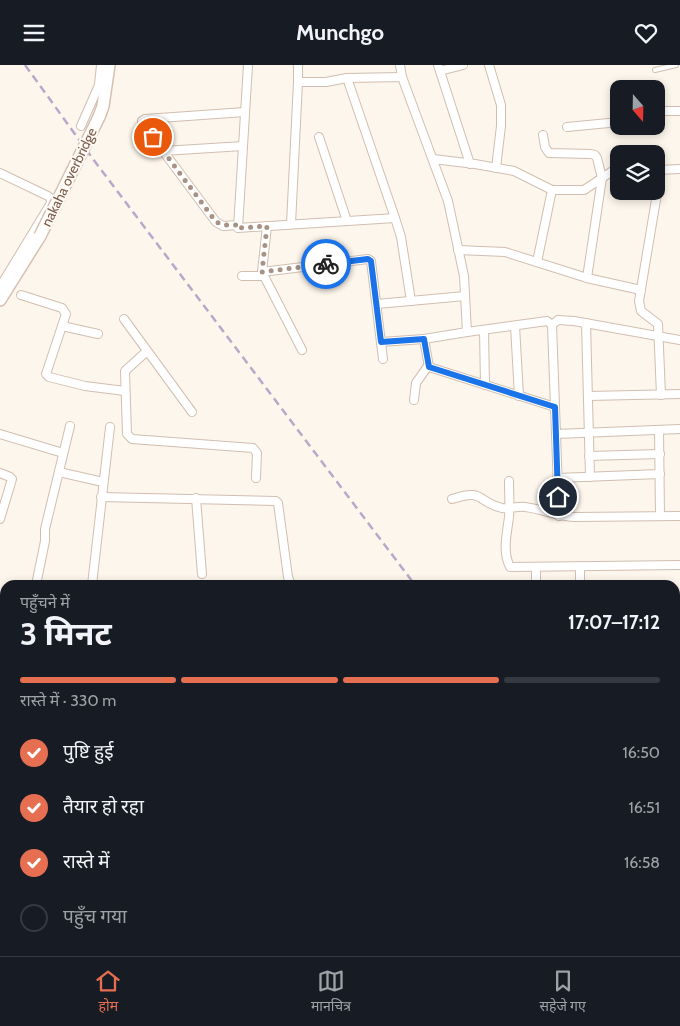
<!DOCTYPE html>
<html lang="hi">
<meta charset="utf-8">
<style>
:root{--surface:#171b24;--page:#242831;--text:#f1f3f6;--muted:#9ea1a6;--line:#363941;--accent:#e76f51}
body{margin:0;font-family:Cabin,"Noto Sans Devanagari",sans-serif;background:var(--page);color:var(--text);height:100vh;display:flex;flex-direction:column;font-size:19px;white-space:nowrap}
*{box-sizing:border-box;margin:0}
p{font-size:16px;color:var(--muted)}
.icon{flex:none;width:28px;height:28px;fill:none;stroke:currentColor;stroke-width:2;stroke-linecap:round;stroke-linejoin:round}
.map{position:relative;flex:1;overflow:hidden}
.drawer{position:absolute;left:0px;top:515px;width:680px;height:376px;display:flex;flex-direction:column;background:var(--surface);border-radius:15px 15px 0 0;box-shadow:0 2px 8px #0003}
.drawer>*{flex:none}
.needle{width:32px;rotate:160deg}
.tools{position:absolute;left:610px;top:15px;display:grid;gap:10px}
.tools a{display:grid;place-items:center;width:55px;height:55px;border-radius:10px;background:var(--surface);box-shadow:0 2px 8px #0003;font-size:25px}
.pin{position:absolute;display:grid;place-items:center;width:42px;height:42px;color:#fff;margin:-21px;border:2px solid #fff;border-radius:50%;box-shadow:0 1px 5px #0007}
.courier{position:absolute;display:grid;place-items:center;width:50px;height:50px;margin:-25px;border:4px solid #1a73e8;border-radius:50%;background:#fff;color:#222;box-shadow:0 1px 6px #0007}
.head em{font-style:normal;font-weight:700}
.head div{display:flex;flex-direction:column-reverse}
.head{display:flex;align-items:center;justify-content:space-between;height:85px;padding:0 20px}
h1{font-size:32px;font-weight:700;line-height:38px}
.bar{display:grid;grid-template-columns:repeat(4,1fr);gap:8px 5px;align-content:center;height:60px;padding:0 20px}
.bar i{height:6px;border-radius:4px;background:var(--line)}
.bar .selected{background:var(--accent)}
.bar p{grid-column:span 4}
ol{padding:0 20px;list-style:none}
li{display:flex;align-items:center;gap:15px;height:55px}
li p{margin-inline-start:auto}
li .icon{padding:5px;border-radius:50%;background:var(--accent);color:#fff;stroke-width:4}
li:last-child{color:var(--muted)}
li i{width:28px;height:28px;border:2px solid var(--line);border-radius:50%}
header{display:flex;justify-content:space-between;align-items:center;height:65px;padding:0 20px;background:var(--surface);font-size:22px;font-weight:700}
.tab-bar{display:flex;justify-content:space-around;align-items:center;height:70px;border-top:1px solid var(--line);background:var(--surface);font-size:14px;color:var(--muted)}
.tab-bar a{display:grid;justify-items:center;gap:2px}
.tab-bar .selected{color:var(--accent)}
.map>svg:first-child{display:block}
.water{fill:#bfe3e8;stroke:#a5d3da}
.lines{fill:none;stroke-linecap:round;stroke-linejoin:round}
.lane-casing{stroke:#d1beb0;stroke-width:6}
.street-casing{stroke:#d1beb0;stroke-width:10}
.secondary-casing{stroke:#d6c0b0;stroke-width:14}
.lane{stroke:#fff;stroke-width:4}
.street{stroke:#fff;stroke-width:8}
.secondary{stroke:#fff;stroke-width:11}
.rail{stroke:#b9a8c9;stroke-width:2.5;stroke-dasharray:8 5;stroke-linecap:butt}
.secondary-bridge-casing{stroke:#d6c0b0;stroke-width:14;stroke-linecap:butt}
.secondary-bridge{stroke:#fff;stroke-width:11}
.done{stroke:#a89285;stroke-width:5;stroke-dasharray:0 9}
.route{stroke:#1a73e8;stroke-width:6}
.labels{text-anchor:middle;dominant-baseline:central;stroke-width:4;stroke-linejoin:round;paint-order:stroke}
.street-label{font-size:14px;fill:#7a5c4d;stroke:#fffaf3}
</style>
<header><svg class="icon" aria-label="menu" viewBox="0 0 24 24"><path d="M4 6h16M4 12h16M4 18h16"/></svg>Munchgo<svg class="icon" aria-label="heart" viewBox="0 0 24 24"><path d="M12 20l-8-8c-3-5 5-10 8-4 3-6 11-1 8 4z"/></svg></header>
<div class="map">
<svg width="680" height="891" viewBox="0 0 680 891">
<rect width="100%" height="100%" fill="#fdf6ec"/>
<path class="water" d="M0,779L2,808L0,861Z"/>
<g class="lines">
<g class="lane-casing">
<g id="lane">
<path d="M655,5L676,0"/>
<path d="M186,889L187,886"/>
</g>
</g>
<g class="street-casing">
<g id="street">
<path d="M248,0L238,163L395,153L401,172L411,236"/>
<path d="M298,0V17H326L347,13L402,12L448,136L464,211L467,267L547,256L552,260L556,369L680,364"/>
<path d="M400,0L402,12"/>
<path d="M438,0L470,99"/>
<path d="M489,0L501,40V61L496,103"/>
<path d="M440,6L463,0"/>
<path d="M347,13L395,153"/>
<path d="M656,46H680"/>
<path d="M81,61L99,20L101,0"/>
<path d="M567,62L619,57"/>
<path d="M543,70L545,82L549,88L591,89L595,90L597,93L602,113L587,213"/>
<path d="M319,72L347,156"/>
<path d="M163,86L243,81"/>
<path d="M433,94L475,99L514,106L552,125H584L614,105H619"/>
<path d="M658,105L680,104"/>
<path d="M0,108L48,131L51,134V138L0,222"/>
<path d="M291,159L298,17"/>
<path d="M238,160L223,161L216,157L143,59L142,56L145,54L245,47"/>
<path d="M267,161L262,207L302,285"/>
<path d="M458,185L505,187L587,213L641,225"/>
<path d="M537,197L552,125"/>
<path d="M262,207L368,194L371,196L383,294"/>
<path d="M242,211H263"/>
<path d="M21,230L62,243L66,249L46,309L49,312L85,321L125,326"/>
<path d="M377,239L465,231"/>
<path d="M124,254L192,347"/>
<path d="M586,258L590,412"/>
<path d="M552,260L558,255L574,256L680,275"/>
<path d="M62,261L98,269"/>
<path d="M515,261L519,331"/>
<path d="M484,265L485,320"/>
<path d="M467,267L424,274L429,302L555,342"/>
<path d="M381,277L424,274"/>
<path d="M147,286L125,306L127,369L132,374L253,383L257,388L256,413"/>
<path d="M661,330L658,259L641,246L639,236L661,105"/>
<path d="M588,331L680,329"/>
<path d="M414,335L416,318L428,301"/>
<path d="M659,365L660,451"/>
<path d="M0,369L63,388"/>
<path d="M556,369L559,451"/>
<path d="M589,391L660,389"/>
<path d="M59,407L103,417"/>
<path d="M0,408L10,412L12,414L0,454"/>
<path d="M557,413L660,409"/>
<path d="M509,416C509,428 510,440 509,452C507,469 502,486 510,502L680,500"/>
<path d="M101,432L276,436L278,438L288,512L291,520"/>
<path d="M196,433L202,509"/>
<path d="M452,434C485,423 476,437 502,443C510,444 517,441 525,442C542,444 557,451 574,452L680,451"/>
<path d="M536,502V520"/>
<path d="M580,502V520"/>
<path d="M36,520L45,476V464L70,361"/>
<path d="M92,520L110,362"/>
<path d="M0,540L5,541"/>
<path d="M675,551H680"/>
<path d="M0,613L5,614"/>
<path d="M675,628H680"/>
<path d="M675,731H680"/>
<path d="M51,886V891"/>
<path d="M446,886V891"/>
<path d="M237,891V886"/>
<path d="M321,891L322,886"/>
</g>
</g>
<g class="secondary-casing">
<g id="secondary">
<path d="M99,52L103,41L109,0"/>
<path d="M0,235L40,171"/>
</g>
</g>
<use href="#lane" class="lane"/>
<use href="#street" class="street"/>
<use href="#secondary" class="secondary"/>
<g class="rail">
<path d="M25,0L93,94L415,520"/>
<path d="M675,865L680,871"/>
</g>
<g class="secondary-bridge-casing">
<path id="secondary-bridge" d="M40,171L99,52"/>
</g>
<use href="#secondary-bridge" class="secondary-bridge"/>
</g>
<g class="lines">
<path class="done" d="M153,72L216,157L223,160H238V163L267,161L262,207L326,199"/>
<path class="route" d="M326,199L368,194L371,196L381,277L424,274L429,302L555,342L558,432"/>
</g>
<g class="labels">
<g class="street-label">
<text transform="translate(69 112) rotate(-64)">nakaha overbridge</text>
</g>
</g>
</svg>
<div class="tools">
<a><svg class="needle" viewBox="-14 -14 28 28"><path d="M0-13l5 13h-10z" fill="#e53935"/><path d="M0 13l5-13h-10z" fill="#9ea1a6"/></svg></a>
<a><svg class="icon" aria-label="layers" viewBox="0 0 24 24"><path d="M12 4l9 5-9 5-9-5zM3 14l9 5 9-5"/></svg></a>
</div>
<div class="pin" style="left:153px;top:72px;background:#ea580c"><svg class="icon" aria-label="bag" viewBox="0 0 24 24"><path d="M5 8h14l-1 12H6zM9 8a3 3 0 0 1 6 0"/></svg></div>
<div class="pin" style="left:558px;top:432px;background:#1f2937"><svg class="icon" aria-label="home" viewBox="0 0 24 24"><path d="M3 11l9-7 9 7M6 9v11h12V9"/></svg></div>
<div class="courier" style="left:326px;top:199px"><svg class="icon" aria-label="bike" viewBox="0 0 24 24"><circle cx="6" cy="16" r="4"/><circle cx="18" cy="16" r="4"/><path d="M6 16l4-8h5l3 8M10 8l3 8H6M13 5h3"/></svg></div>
<section class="drawer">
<div class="head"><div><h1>3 मिनट</h1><p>पहुँचने में</p></div><em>17:07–17:12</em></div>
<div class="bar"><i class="selected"></i><i class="selected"></i><i class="selected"></i><i></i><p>रास्ते में · 330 m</p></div>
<ol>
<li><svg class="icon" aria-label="check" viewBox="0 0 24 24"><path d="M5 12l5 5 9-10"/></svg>पुष्टि हुई<p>16:50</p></li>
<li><svg class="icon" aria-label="check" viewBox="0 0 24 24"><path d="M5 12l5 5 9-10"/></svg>तैयार हो रहा<p>16:51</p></li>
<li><svg class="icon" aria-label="check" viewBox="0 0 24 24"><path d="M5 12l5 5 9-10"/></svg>रास्ते में<p>16:58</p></li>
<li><i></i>पहुँच गया</li>
</ol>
</section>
</div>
<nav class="tab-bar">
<a class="selected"><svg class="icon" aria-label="home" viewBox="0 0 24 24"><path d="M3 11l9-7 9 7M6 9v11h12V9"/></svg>होम</a>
<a><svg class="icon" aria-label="map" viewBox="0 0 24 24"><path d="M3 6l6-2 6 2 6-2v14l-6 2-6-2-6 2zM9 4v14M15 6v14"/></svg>मानचित्र</a>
<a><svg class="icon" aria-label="saved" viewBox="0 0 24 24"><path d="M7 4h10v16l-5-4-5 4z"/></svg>सहेजे गए</a>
</nav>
